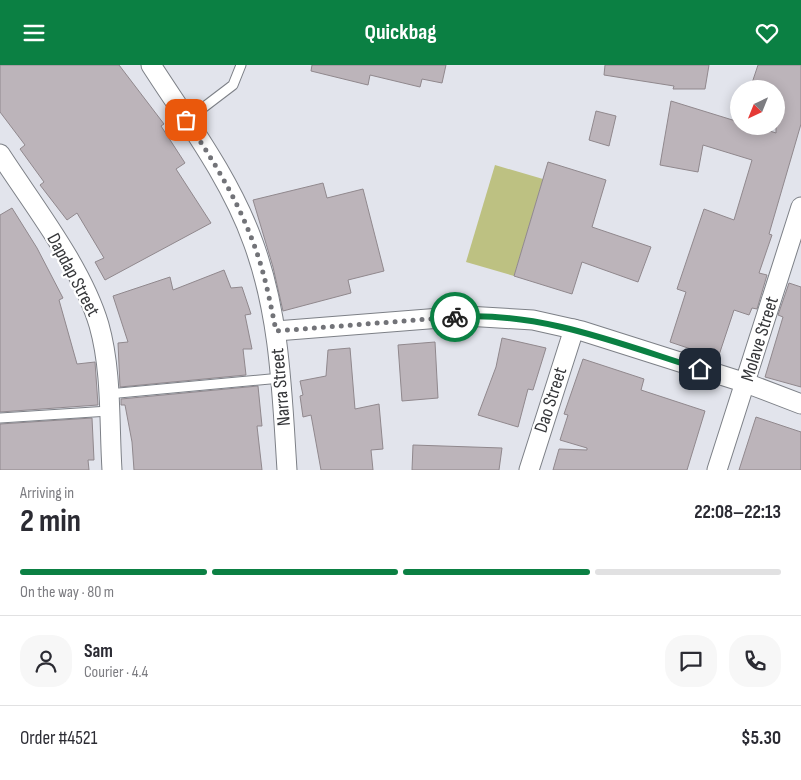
<!DOCTYPE html>
<meta charset="utf-8">
<style>
:root{--surface:#fff;--page:#f7f7f7;--text:#2b2b33;--muted:#7c7c81;--line:#e1e1e2;--accent:#0b8043}
body{margin:0;font-family:"Sofia Sans Condensed",sans-serif;background:var(--page);color:var(--text);height:100vh;display:flex;flex-direction:column;font-size:19px;white-space:nowrap}
*{box-sizing:border-box;margin:0}
p{font-size:16px;color:var(--muted)}
.icon{flex:none;width:28px;height:28px;fill:none;stroke:currentColor;stroke-width:2;stroke-linecap:round;stroke-linejoin:round}
.map{position:relative;height:405px;overflow:hidden}
.drawer{display:flex;flex-direction:column;background:var(--surface);flex:1}
.drawer>*{flex:none}
.needle{width:32px;rotate:223deg}
.fabs{position:absolute;left:730px;top:15px;display:grid;gap:10px}
.fabs a{display:grid;place-items:center;width:55px;height:55px;border-radius:50%;background:var(--surface);box-shadow:0 2px 12px #0003;font-size:25px}
.pin{position:absolute;display:grid;place-items:center;width:42px;height:42px;color:#fff;margin:-21px;border-radius:10px;box-shadow:0 2px 8px #0006}
.courier{position:absolute;display:grid;place-items:center;width:50px;height:50px;margin:-25px;border:4px solid #0b8043;border-radius:50%;background:#fff;color:#222;box-shadow:0 1px 6px #0007}
.summary em{font-style:normal;font-weight:700}
.summary div{display:flex;flex-direction:column-reverse}
.summary{display:flex;align-items:center;justify-content:space-between;height:85px;padding:0 20px}
h1{font-size:32px;font-weight:700;line-height:38px}
.bar{display:grid;grid-template-columns:repeat(4,1fr);gap:8px 5px;align-content:center;height:60px;padding:0 20px}
.bar i{height:6px;border-radius:4px;background:var(--line)}
.bar .current{background:var(--accent)}
.bar p{grid-column:span 4}
.line{display:flex;align-items:center;gap:12px;padding:0 20px;border-top:1px solid var(--line)}
.line div{flex:1}
.round{display:grid;place-items:center;flex:none;width:52px;height:52px;border-radius:20px;background:var(--page)}
header{display:flex;justify-content:space-between;align-items:center;height:65px;padding:0 20px;background:var(--accent);color:#fff;font-size:22px;font-weight:700}
.map>svg:first-child{display:block}
.garden{fill:#bdc182}
.building{fill:#bcb4ba;stroke:#90888d}
.lines{fill:none;stroke-linecap:round;stroke-linejoin:round}
.service-casing{stroke:#7d8087;stroke-width:11}
.minor-casing{stroke:#7d8087;stroke-width:21}
.service{stroke:#fff;stroke-width:9}
.minor{stroke:#fff;stroke-width:19}
.done{stroke:#727378;stroke-width:5;stroke-dasharray:0 9}
.route{stroke:#0b8043;stroke-width:6}
.labels{text-anchor:middle;dominant-baseline:central;stroke-width:4.5;stroke-linejoin:round;paint-order:stroke}
.street-label{font-size:19px;fill:#353639;stroke:#fff}
</style>
<header><svg class="icon" aria-label="menu" viewBox="0 0 24 24"><path d="M4 6h16M4 12h16M4 18h16"/></svg>Quickbag<svg class="icon" aria-label="heart" viewBox="0 0 24 24"><path d="M12 20l-8-8c-3-5 5-10 8-4 3-6 11-1 8 4z"/></svg></header>
<div class="map">
<svg width="801" height="405" viewBox="0 0 801 405">
<rect width="100%" height="100%" fill="#e2e4ec"/>
<path class="garden" d="M495,100L543,114L514,211L466,197Z"/>
<g class="building">
<path d="M0,0H119L164,59L161,61L185,98L176,104L211,158L105,215L95,197L104,193L77,148L67,155L40,120L44,117L20,84L25,80L0,47Z"/>
<path d="M312,0H446L442,18L422,14L420,22L370,10L368,20L311,6Z"/>
<path d="M605,0H709L705,24H673L674,21L604,10Z"/>
<path d="M758,0H801V59L769,169L772,170L759,208L767,210L757,244L752,243L749,250L734,245L718,293L670,277L686,227L677,224L704,144L734,155L752,95L703,80L698,107L660,100L671,36L739,57V61H754L776,68V24H750Z"/>
<path d="M596,46L616,51L609,81L589,75Z"/>
<path d="M548,97L606,115L592,162L651,182L638,217L582,197L572,229L514,211Z"/>
<path d="M323,118L327,133L363,124L384,206L348,215L351,228L283,246L273,202L253,135Z"/>
<path d="M12,143L37,183L63,233L59,235L77,299L95,297L98,340L0,347V150Z"/>
<path d="M224,205L231,223L242,222L251,249L245,250L252,284H243L246,310L120,322L118,278L128,277L113,231L170,212L173,225Z"/>
<path d="M789,218L801,222V322L765,312L783,252L778,250Z"/>
<path d="M502,273L546,283L533,325L528,324L518,362L478,350L496,302Z"/>
<path d="M435,277L438,333L402,336L398,280Z"/>
<path d="M350,283L355,344L379,339L383,384L371,385L373,405H321L311,350L303,352L300,331L303,330L300,316L326,311L328,285Z"/>
<path d="M583,294L644,314L641,325L705,346L687,405H553L559,384L587,385V383L560,375L568,350L564,349Z"/>
<path d="M258,321L262,361H257L262,405H134L132,377L125,340H121V334Z"/>
<path d="M756,352L801,367V405H739Z"/>
<path d="M92,353L94,395H88L89,405H0V359Z"/>
<path d="M413,380L502,383L499,405H412Z"/>
</g>
<g class="lines">
<g class="service-casing">
<g id="service">
<path d="M187,55L233,20L241,0"/>
<path d="M108,329L281,313"/>
<path d="M0,353L109,346"/>
</g>
</g>
<g class="minor-casing">
<g id="minor">
<path d="M151,0C187,56 230,113 253,177C280,250 282,328 287,405"/>
<path d="M0,89C33,140 82,202 99,260C112,306 109,358 112,405"/>
<path d="M276,266L466,251L533,255L582,266L746,318L801,339"/>
<path d="M529,405L574,264"/>
<path d="M717,405L801,142"/>
</g>
</g>
<use href="#service" class="service"/>
<use href="#minor" class="minor"/>
</g>
<g class="lines">
<path class="done" d="M186,55C212,93 237,134 253,177C264,205 270,236 276,266L455,252"/>
<path class="route" d="M455,252C540,246 620,279 700,304"/>
</g>
<g class="labels">
<g class="street-label">
<text transform="translate(73 210) rotate(62)">Dapdap Street</text>
<text transform="translate(760 274) rotate(-73)">Molave Street</text>
<text transform="translate(281 322) rotate(-95)">Narra Street</text>
<text transform="translate(551 335) rotate(-72)">Dao Street</text>
</g>
</g>
</svg>
<div class="fabs">
<a><svg class="needle" viewBox="-14 -14 28 28"><path d="M0-13l5 13h-10z" fill="#e53935"/><path d="M0 13l5-13h-10z" fill="#7c7c81"/></svg></a>
</div>
<div class="pin" style="left:186px;top:55px;background:#ea580c"><svg class="icon" aria-label="bag" viewBox="0 0 24 24"><path d="M5 8h14l-1 12H6zM9 8a3 3 0 0 1 6 0"/></svg></div>
<div class="pin" style="left:700px;top:304px;background:#1f2937"><svg class="icon" aria-label="home" viewBox="0 0 24 24"><path d="M3 11l9-7 9 7M6 9v11h12V9"/></svg></div>
<div class="courier" style="left:455px;top:252px"><svg class="icon" aria-label="bike" viewBox="0 0 24 24"><circle cx="6" cy="16" r="4"/><circle cx="18" cy="16" r="4"/><path d="M6 16l4-8h5l3 8M10 8l3 8H6M13 5h3"/></svg></div>
</div>
<section class="drawer">
<div class="summary"><div><h1>2 min</h1><p>Arriving in</p></div><em>22:08–22:13</em></div>
<div class="bar"><i class="current"></i><i class="current"></i><i class="current"></i><i></i><p>On the way · 80 m</p></div>
<div class="line" style="height:90px"><a class="round"><svg class="icon" aria-label="person" viewBox="0 0 24 24"><circle cx="12" cy="8" r="4"/><path d="M4 21q1-7 8-7t8 7"/></svg></a><div><b>Sam</b><p>Courier · 4.4</p></div><a class="round"><svg class="icon" aria-label="chat" viewBox="0 0 24 24"><path d="M4 5h16v11H9l-5 4z"/></svg></a><a class="round"><svg class="icon" aria-label="phone" viewBox="0 0 24 24"><path d="M5 4h4l2 5-3 2q2 4 5 5l2-3 5 2v4C11 20 4 13 5 4z"/></svg></a></div>
<div class="line" style="height:65px"><div>Order #4521</div><b>$5.30</b></div>
</section>
